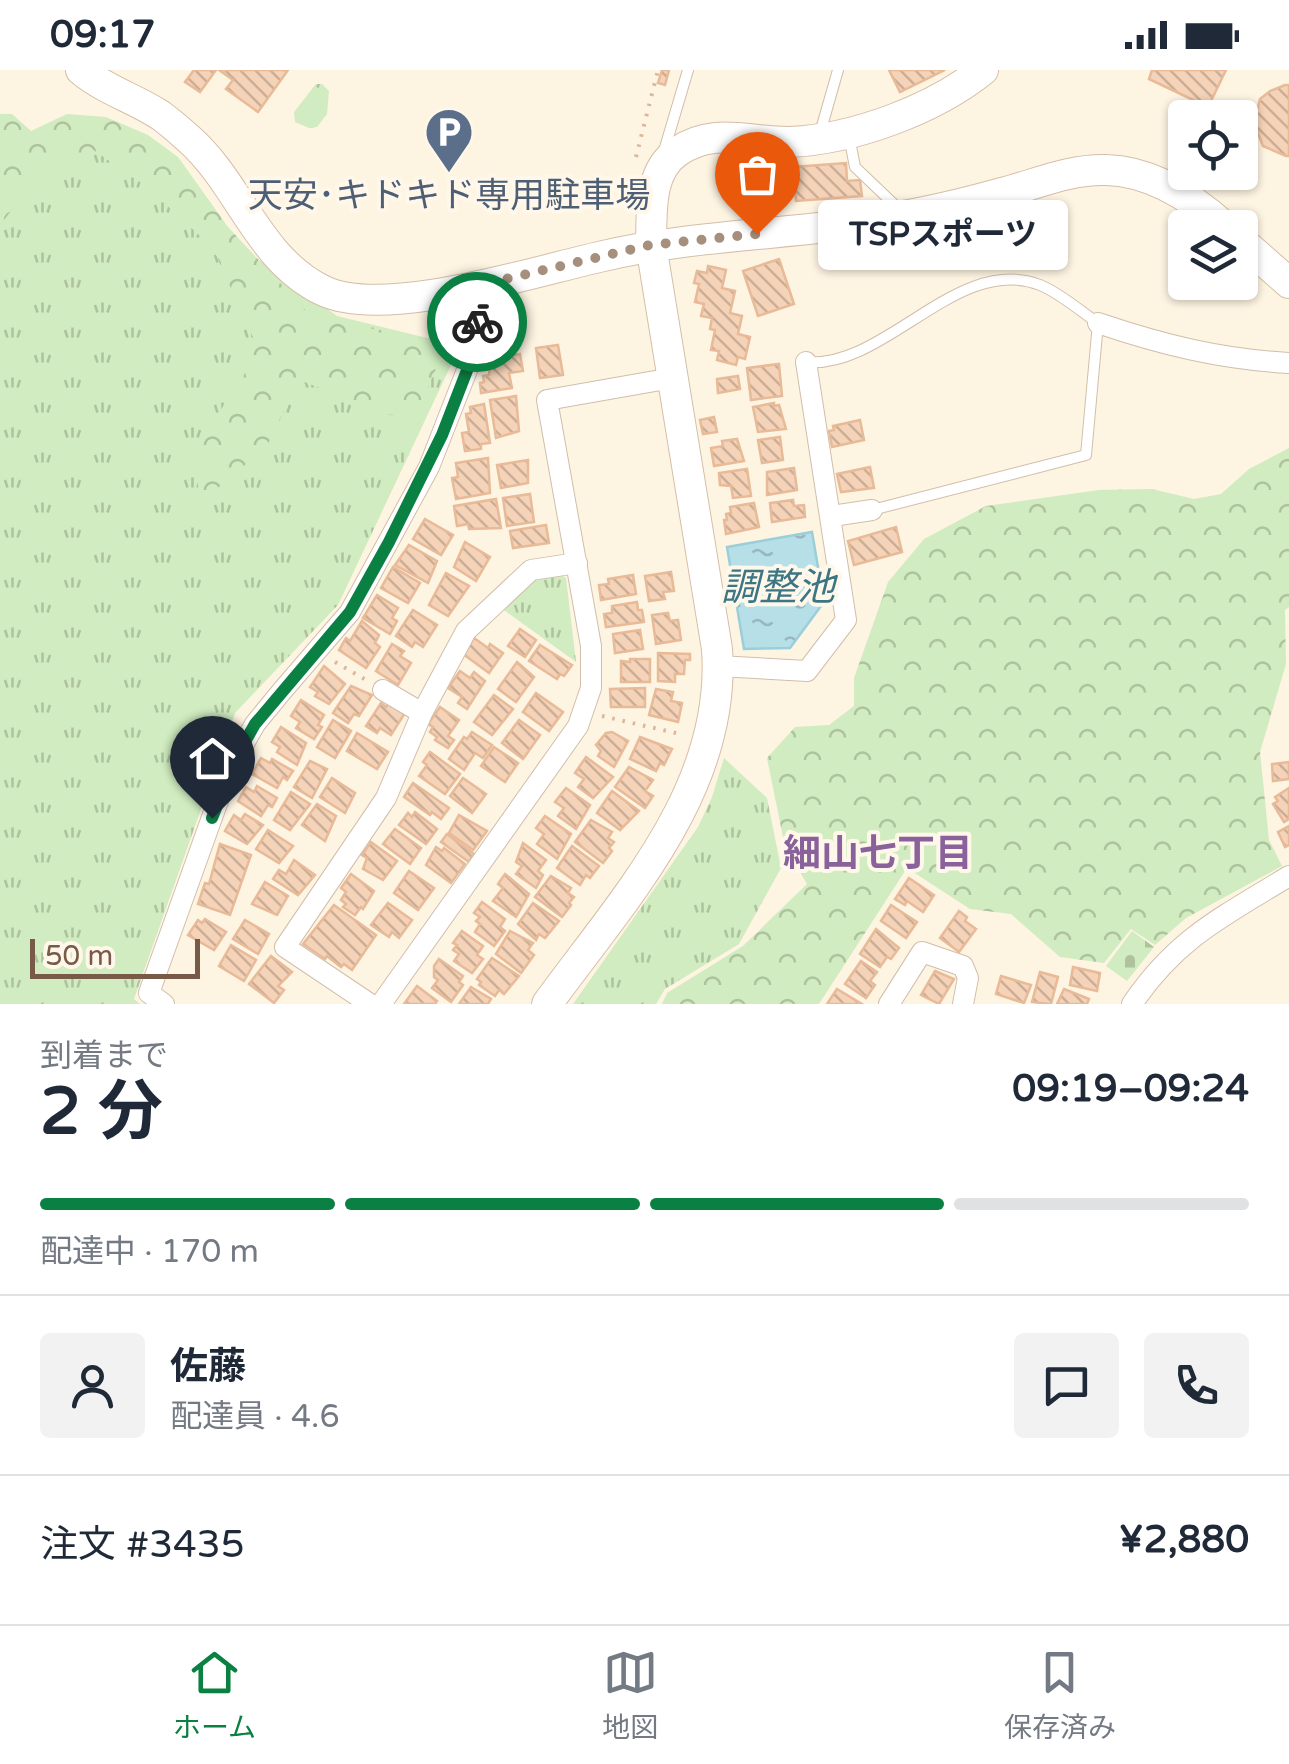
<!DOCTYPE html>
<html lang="ja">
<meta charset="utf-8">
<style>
:root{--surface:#fff;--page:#f2f2f3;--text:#1f2937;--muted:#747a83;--line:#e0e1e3;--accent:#0b8043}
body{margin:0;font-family:"Varela Round","Noto Sans JP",sans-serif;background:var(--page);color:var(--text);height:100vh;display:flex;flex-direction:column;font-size:38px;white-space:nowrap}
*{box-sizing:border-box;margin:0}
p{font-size:32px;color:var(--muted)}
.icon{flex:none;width:55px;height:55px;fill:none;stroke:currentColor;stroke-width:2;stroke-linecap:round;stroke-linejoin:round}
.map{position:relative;height:934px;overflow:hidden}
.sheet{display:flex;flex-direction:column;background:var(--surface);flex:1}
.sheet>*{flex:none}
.tools{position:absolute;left:1168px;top:30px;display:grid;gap:20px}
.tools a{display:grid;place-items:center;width:90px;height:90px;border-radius:10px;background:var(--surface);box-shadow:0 2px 8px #0004;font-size:50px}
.scale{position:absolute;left:30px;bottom:25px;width:170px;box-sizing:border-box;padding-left:10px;border:5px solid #775a47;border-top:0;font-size:28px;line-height:35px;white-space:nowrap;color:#775a47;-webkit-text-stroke:8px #fff8ea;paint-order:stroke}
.pin{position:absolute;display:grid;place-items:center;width:85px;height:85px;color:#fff;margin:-102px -42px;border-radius:50% 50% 50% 0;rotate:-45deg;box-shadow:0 0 10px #0007}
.pin .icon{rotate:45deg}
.courier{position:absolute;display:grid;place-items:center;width:100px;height:100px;margin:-50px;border:8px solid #0b8043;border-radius:50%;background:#fff;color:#222;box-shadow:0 2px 12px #0007}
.bubble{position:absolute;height:70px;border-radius:10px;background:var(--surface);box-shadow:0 2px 8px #0004;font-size:32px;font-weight:700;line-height:70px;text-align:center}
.headline em{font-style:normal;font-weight:700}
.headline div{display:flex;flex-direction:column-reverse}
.headline{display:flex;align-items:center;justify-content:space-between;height:170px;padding:0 40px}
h1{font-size:65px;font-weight:700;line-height:75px}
.bar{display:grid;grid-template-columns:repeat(4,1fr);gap:15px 10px;align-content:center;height:120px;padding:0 40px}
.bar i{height:12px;border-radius:8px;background:var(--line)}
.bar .current{background:var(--accent)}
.bar p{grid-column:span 4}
.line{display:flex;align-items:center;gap:25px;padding:0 40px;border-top:2px solid var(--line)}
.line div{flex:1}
.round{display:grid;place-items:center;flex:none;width:105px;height:105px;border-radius:10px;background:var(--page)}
.status{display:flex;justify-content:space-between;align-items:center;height:70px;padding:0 50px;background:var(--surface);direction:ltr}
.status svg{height:28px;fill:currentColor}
.tab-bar{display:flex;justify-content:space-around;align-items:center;height:140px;border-top:2px solid var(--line);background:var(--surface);font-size:28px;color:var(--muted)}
.tab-bar a{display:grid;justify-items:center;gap:5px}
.tab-bar .current{color:var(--accent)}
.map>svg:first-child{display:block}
.grass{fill:url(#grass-tufts)}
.forest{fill:url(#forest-crowns)}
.cemetery{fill:url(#cemetery-stones)}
.water{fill:url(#water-ripples);stroke:#9bcedb;stroke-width:2.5}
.building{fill:url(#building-back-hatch);stroke:#e8ba98;stroke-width:2.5}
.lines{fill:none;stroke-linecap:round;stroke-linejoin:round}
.lane-casing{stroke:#d1beab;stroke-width:12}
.street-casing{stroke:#d1beab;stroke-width:22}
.secondary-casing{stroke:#d5bea8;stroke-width:32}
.path{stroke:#dab69b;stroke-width:4;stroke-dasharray:2.5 8;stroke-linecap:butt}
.lane{stroke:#fff;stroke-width:10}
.street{stroke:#fff;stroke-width:20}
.secondary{stroke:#fff;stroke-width:30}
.done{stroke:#a6907d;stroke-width:10;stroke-dasharray:0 18}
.route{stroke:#0b8043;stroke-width:12}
.labels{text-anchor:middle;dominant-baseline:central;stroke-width:8;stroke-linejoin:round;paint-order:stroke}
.service-label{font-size:35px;fill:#4e5e75;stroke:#fff8ea}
.water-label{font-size:38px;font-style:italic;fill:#3c7685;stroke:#fff8ea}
.neighbourhood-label{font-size:38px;font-weight:bold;fill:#8a629b;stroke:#fff8ea}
</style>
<div class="status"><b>09:17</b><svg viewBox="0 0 49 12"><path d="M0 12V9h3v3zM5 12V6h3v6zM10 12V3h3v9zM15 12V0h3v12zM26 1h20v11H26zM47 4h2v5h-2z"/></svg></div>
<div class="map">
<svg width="1289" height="934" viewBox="0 0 1289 934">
<defs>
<pattern id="grass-tufts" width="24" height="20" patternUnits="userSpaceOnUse" patternTransform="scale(2.5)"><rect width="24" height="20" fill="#d0ecc0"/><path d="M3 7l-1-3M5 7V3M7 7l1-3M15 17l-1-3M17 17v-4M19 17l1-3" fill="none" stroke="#aec29e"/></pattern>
<pattern id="forest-crowns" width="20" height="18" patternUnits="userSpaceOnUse" patternTransform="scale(2.5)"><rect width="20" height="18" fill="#d0ecc0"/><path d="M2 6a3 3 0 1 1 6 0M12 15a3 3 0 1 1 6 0" fill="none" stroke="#aec29e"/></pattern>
<pattern id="cemetery-stones" width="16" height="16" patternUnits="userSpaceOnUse" patternTransform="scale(2.5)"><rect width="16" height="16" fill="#d0ecc0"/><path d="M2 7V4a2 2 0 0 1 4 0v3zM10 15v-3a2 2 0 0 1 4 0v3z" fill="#aec29e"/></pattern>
<pattern id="water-ripples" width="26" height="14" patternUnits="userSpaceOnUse" patternTransform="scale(2.5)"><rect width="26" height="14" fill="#b6dfe8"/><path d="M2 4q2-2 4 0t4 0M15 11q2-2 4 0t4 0" fill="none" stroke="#99b8be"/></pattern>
<pattern id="building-back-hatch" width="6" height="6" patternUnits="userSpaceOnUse" patternTransform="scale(2.5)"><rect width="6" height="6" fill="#f5d3b8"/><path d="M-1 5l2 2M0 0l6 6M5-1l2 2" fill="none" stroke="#cbae97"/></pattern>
</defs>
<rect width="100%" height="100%" fill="#fef4e2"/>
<g class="grass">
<path d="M316,14H322L329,21L327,44L317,57L309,58L295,52L294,42Z"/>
<path d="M77,59L337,246L460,276L338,535L235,643L134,929L140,934H0V145Z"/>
<path d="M557,502L566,508L576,592L501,538L533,506Z"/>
<path d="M724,688L767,728L781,798L739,874L665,919L656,934H573L698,757L712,727Z"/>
</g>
<g class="forest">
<path d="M0,44H12L31,61L67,44L106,47L148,65L178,87L228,157L309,244L446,276L412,353L299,310L267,376L199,434L196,374L242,310L256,274L213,178L147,117L92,79L42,101L0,155Z"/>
<path d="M1289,378V537L1285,540L1286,594L1260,682L1269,770L1282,796L1186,848L1155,875L1131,859L1104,893L1060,887L1011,844L970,839L907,798L819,934H662L667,923L743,876L807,814L785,777L767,688L795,657L829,655L854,636V608L888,512L924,469L986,436L1099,420L1152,419L1194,429L1221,424L1249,399Z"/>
</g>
<path class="cemetery" d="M1132,861L1154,877L1127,911L1106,896Z"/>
<path class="water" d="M812,462L824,532L790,578L744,579L727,477Z"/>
<g class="building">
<path d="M194,0H216L200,22L185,12Z"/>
<path d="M219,0H288L258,42L226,19L233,10Z"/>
<path d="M662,0H669L665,15L658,13Z"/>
<path d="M889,0H945L900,22Z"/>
<path d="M1152,0H1226L1208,37L1149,9Z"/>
<path d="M1285,15H1289V86H1286L1263,76L1254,53L1260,29L1270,21Z"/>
<path d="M846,93L847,111L860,110L862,126L796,131L793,97Z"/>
<path d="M779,189L794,234L758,246L743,201Z"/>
<path d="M708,196L726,200L722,218L735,221L730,243L742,246L738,264L750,267L745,289L738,287L736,295L717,290L719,281L711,280L715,260L710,259L712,248L701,246L704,234L695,232L699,214L694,213L697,201L707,203Z"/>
<path d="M558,275L563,305L540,308L536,278Z"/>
<path d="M520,284L523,301L509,303L512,318L481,323L480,313L484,312L483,306L489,305L490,295L502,293L504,287Z"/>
<path d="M779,294L782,326L751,330L747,298Z"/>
<path d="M738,306L740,319L718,323L717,309Z"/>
<path d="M516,326L519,361L496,368L490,330Z"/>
<path d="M774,333V336L779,335L786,359L758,362L753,337Z"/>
<path d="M484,334L490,373L481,374V379L465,381L462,363L469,362L466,344L471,343L470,337Z"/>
<path d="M714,347L717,362L703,364L700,350Z"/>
<path d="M860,350L864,370L832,377L829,361L834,360L833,356Z"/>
<path d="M780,367L783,390L762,393L758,370Z"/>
<path d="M737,369L744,391L714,396L711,378L723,376L722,371Z"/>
<path d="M488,388L490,423L456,429L452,408L458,407L456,393Z"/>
<path d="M528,390V413L501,418L497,395Z"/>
<path d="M870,397L874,418L841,422L837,404Z"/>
<path d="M794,398L797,420L767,425V402Z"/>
<path d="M747,399L751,426L733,428L731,416L720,415L719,403Z"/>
<path d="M530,424L534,452L507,456L503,428Z"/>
<path d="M496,429L501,458L469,459L468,454L457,456L454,436Z"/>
<path d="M793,430L794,436L804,435L805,447L772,452L770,433Z"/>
<path d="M754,433L759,457L726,464L724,450H727L726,444L731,443L730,437Z"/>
<path d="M425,449L453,465L441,485L413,469Z"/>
<path d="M546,455L549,473L513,478L510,461Z"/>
<path d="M896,457L902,482L854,495L848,471Z"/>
<path d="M465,472L490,487L476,511L454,497Z"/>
<path d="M409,475L437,491L428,513L395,495Z"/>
<path d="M393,497L420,513L408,533L381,518Z"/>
<path d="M671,502L674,521L663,522L665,529L649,531L645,506Z"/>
<path d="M446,503L469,516L448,546L429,535Z"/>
<path d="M633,505L636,524L601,530L599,515L609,514L608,509Z"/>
<path d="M377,525L398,538L392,548L397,551L390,564L363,548Z"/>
<path d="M637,532L638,540H642L644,552L606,557L604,544L612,543V536Z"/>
<path d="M413,540L437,555L423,577L415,572L412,577L396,566Z"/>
<path d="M668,543L670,551L678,550L681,570L656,574L652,545Z"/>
<path d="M362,551L379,565L375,573L380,577L366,598L339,580L346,568L350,571Z"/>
<path d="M520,559L536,570L525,587L508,576Z"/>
<path d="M640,560L643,579L615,583L613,564Z"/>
<path d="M474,568L488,578L490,574L503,583L489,603L463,584Z"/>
<path d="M392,574L404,581L400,586L411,593L398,615L376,601Z"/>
<path d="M540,575L572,595L564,606L560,604L557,609L529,591Z"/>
<path d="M658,583L690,584V590H685L684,604H675V612L658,611Z"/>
<path d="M630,589H650V612H621V591L630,592Z"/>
<path d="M517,592L534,607L516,632L498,619Z"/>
<path d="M324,596L345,614L329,634L315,626L318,622L310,617Z"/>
<path d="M460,601L470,608L474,602L485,611L467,639L458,633L462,627L448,618Z"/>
<path d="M351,616L372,625L359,646L354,644L348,653L333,643Z"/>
<path d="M645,618V637H611L610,619Z"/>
<path d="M656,619L673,622L671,631L682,633L678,652L649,645Z"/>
<path d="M536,623L563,642L549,661L523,642Z"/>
<path d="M494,625L513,639L492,665L474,652Z"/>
<path d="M301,630L324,645L318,655L322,657L314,669L296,658L300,652L291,646Z"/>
<path d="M381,633L386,637L389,633L405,643L391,665L380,658L377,663L366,656Z"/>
<path d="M440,637L459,650L448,666L454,670L448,678L435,670L437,667L430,662L433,657L428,654Z"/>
<path d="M333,650L351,661L335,688L317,677Z"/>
<path d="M519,650L540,665L523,689L502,673Z"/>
<path d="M281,657L306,673L297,695L277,682L280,677L272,672Z"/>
<path d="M472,662L492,675L483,688L475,683L464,700L449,689L464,667L467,669Z"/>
<path d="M612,662L628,671L614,697L598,686L601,681L596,675L606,663Z"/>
<path d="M357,663L388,682L377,699L347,681Z"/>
<path d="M640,667L672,679L664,695L660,693L656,701L630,689Z"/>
<path d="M494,677L518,693L505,712L481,696Z"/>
<path d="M430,682L460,704L445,724L419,706L427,695L423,692Z"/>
<path d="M586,687L613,707L593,728L578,717L584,709L575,703Z"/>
<path d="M261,688L270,693L272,689L293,701L287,710L283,707L277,718L252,704Z"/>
<path d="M310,691L327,699L312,728L294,717Z"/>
<path d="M1289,692V709L1273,711L1272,694Z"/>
<path d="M629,697L653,710L645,721L653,726L645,738L615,717Z"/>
<path d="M332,708L355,723L345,743L320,727Z"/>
<path d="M463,708L486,724L472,743L450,726Z"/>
<path d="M413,713L449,738L441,749L432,742L430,745L404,727Z"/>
<path d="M257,716L277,728L272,737L268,735L261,746L238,731L246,717L254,722Z"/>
<path d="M566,718L590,735L576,759L558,746L564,738L555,732Z"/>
<path d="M1289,718V749L1284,752L1273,734L1278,731L1275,727Z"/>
<path d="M612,721L639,741L620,760L597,743Z"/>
<path d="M291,722L310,734L290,760L274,750Z"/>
<path d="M317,734L336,746L325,771L302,755Z"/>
<path d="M415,742L437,759L426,774L399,755L408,743L412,747Z"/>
<path d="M245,744L263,755L247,774L225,761L234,745L241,750Z"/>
<path d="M459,745L487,761L473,780L449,763Z"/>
<path d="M545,746L571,764L557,789L537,774L544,764L536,758Z"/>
<path d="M591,750L612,762L608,768L614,772L609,778L612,781L603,793L575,772Z"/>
<path d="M1289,756V775L1285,777L1278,762Z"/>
<path d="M395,759L421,778L410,794L383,774Z"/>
<path d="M268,760L293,776L279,793L256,779Z"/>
<path d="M447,764L474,784L469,792L441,772Z"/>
<path d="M371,772L397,791L383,810L363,799L367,788L362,785Z"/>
<path d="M523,773L546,790L538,801L543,805L536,818L516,804L522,796L516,792Z"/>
<path d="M220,774L251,785L230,845L198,834L205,813L209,814Z"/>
<path d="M572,776L599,796L590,808L586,805L580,815L557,798Z"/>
<path d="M436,777L442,781L444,778L465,794L451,813L426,795Z"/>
<path d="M294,790L315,805L298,825L273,809L279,800L286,804Z"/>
<path d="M409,801L434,818L418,840L394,823Z"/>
<path d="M351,804L374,821L363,839L361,837L355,845L343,837L346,834L341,830L346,822L341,818Z"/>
<path d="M505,804L529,824L516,847L493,831L503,818L498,814Z"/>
<path d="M551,806L571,818L568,823L574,827L569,833L571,835L562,847L535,827Z"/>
<path d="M909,808L934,825L923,842L907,831L905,835L895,829Z"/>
<path d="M265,812L288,826L277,845L252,834Z"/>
<path d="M482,832L505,849L500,857L505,861L494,876L475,862L480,854L476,851L480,847L474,843Z"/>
<path d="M388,833L412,850L399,868L392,862L389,867L371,855Z"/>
<path d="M533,833L559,851L545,868L539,864L536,870L518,854Z"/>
<path d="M334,835L376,865L352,900L344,894L341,897L327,886L325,889L303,874Z"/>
<path d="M891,835L917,852L906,868L881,851Z"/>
<path d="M959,841L967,847L965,851L976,859L959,882L940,868Z"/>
<path d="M205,849L226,862L214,880L188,865L198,850L202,853Z"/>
<path d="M245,850L269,864L258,884L233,869Z"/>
<path d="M876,859L899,878L891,889L887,887L880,897L860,884Z"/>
<path d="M462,861L483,876L477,885L483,889L472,903L454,891L459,884L453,880L457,875L453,873Z"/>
<path d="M510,861L533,873L528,880L534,885L521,903L496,884Z"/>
<path d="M231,875L256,890L244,911L219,896Z"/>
<path d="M271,886L292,902L278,916L284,920L274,933L249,914Z"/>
<path d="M492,888L519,906L504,924L499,920L495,926L479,915L481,912L477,909Z"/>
<path d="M439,889L463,906L459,912L463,915L451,932L432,918L438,910L434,907V896Z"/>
<path d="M861,891L877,902L870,911L875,915L866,928L845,914Z"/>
<path d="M1073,897L1100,903L1097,921L1070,915Z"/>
<path d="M935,901L954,909L939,934L921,925Z"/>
<path d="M1040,902L1058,907L1051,934L1032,932Z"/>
<path d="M1001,906L1031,915L1024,933L996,924Z"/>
<path d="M417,916L437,931L435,934H404Z"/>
<path d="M471,917L491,929L488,934H459Z"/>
<path d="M837,919L862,934H827Z"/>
<path d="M1064,919L1089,929L1087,934H1057Z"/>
</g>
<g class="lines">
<g class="lane-casing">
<g id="lane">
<path d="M820,63L838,0"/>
<path d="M849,66L855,97L899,139"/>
<path d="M664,81L688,0"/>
<path d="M806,292C886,299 958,183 1040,215C1060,223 1080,241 1098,253L1086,385L872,440"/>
</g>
</g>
<g class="street-casing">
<g id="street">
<path d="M1098,253C1163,275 1220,289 1289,293"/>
<path d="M832,446L872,440"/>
<path d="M718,596L807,601L846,550L806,292"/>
<path d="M383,620L422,643"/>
<path d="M164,934L149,923L224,714L238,684L255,654L282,621L350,542L429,397L478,272L472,217"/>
<path d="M370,934L285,877L386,728L422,643L466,561L531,500L577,493"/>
<path d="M381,934L578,656L591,618V576L547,330L672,308"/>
<path d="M889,934L922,882L963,896L968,908L963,934"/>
<path d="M1132,934C1177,868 1222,847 1289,806"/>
</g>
</g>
<g class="secondary-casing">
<g id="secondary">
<path d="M81,0C105,20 134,28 160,45C170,52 180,61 189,69C240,114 258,190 324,221C385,249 533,202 599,187C695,164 794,165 892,148C929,142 966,133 1002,123C1037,114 1069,99 1106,100C1151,101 1193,128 1226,158"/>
<path d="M1240,170L1289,213"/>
<path d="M547,934C624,828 727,719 717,579L651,175C652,144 648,102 677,82C714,56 750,73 790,72C854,69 933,40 983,0"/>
</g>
</g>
<g class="path">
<path d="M636,87L658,0"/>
<path d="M947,179L958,192L963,204"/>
<path d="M335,592L366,610"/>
<path d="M602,646L680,664"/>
</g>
<use href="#lane" class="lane"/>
<use href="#street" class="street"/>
<use href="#secondary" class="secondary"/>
</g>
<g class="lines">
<path class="done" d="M477,252L472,217L650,175L757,164"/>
<path class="route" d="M212,748L238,684L255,654L350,542L389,472L442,365L478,272L477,252"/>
</g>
<defs>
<g id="parking-pin" transform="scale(2.5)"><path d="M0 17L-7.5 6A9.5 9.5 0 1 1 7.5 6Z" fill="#5c6f8a" stroke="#fff8ea"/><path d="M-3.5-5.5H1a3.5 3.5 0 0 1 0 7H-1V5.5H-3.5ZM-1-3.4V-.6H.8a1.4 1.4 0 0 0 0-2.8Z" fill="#fff"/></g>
</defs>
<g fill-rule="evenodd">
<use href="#parking-pin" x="449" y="62"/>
</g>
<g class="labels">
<g class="service-label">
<text x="449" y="126">天安･キドキド専用駐車場</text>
</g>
<g class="water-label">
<text x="778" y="518">調整池</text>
</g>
<g class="neighbourhood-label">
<text x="878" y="784">細山七丁目</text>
</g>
</g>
</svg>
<div class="tools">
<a><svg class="icon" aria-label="locate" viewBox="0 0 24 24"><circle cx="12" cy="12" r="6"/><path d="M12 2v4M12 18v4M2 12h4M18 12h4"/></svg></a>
<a><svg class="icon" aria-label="layers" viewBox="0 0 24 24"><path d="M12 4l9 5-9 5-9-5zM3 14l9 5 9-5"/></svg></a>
</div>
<div class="scale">50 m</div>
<div class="pin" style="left:757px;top:164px;background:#ea580c"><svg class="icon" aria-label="bag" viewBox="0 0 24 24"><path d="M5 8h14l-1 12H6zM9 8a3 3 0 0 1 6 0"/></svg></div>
<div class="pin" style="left:212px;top:748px;background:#1f2937"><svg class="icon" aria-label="home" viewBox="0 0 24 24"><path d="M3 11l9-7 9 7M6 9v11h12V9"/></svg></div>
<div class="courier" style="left:477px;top:252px"><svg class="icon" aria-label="bike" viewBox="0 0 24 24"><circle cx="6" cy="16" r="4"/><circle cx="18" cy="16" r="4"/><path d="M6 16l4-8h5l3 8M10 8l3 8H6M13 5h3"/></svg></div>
<div class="bubble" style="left:818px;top:130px;width:250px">TSPスポーツ</div>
</div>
<section class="sheet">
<div class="headline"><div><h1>2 分</h1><p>到着まで</p></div><em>09:19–09:24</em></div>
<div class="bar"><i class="current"></i><i class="current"></i><i class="current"></i><i></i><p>配達中 · 170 m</p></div>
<div class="line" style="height:180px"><a class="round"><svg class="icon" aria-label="person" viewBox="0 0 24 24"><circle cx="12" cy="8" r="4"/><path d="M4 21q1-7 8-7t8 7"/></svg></a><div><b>佐藤</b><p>配達員 · 4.6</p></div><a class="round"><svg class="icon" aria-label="chat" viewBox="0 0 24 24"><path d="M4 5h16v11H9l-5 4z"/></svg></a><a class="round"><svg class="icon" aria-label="phone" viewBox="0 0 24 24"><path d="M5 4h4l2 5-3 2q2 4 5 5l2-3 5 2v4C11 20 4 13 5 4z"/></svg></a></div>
<div class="line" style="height:130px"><div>注文 #3435</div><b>¥2,880</b></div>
</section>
<nav class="tab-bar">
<a class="current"><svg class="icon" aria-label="home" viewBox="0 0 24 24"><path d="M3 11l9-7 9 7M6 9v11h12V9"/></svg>ホーム</a>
<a><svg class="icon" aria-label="map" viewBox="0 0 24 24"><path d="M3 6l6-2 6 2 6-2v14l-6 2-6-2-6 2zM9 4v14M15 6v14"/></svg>地図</a>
<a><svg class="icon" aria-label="saved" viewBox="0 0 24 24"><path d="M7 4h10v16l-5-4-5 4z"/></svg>保存済み</a>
</nav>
